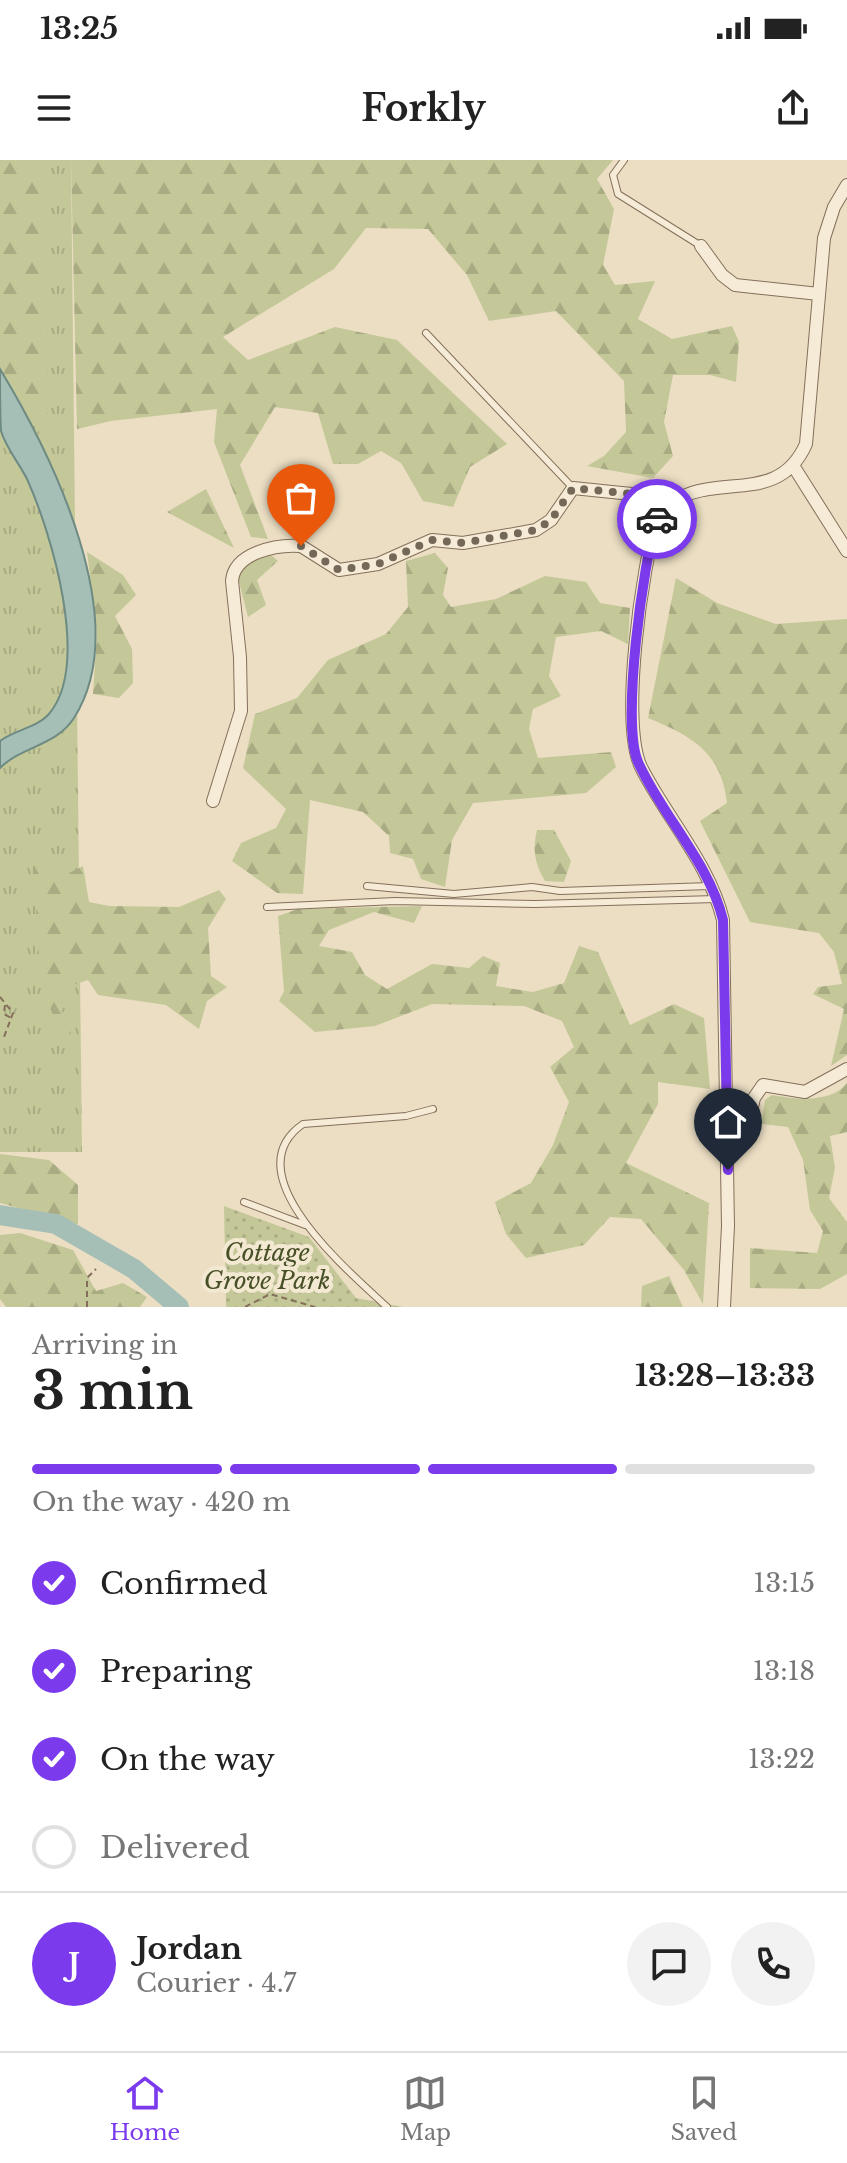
<!DOCTYPE html>
<meta charset="utf-8">
<style>
:root{--surface:#fff;--page:#f2f2f2;--text:#222;--muted:#767676;--line:#e0e0e0;--accent:#7c3aed}
body{margin:0;font-family:"Libre Baskerville",serif;background:var(--page);color:var(--text);height:100vh;display:flex;flex-direction:column;font-size:30px;white-space:nowrap}
*{box-sizing:border-box;margin:0}
p{font-size:26px;color:var(--muted)}
.icon{flex:none;width:44px;height:44px;fill:none;stroke:currentColor;stroke-width:2;stroke-linecap:round;stroke-linejoin:round}
.map{position:relative;height:1147px;overflow:hidden}
.side{display:flex;flex-direction:column;background:var(--surface);flex:1}
.side>*{flex:none}
.pin{position:absolute;display:grid;place-items:center;width:68px;height:68px;color:#fff;margin:-82px -34px;border-radius:50% 50% 50% 0;rotate:-45deg;box-shadow:0 0 8px #0007}
.pin .icon{rotate:45deg}
.courier{position:absolute;display:grid;place-items:center;width:80px;height:80px;margin:-40px;border:6px solid #7c3aed;border-radius:50%;background:#fff;color:#222;box-shadow:0 2px 10px #0007}
.head em{font-style:normal;font-weight:700}
.head div{display:flex;flex-direction:column-reverse}
.head{display:flex;align-items:center;justify-content:space-between;height:136px;padding:0 32px}
h1{font-size:52px;font-weight:700;line-height:60px}
.bar{display:grid;grid-template-columns:repeat(4,1fr);gap:12px 8px;align-content:center;height:96px;padding:0 32px}
.bar i{height:10px;border-radius:6px;background:var(--line)}
.bar .active{background:var(--accent)}
.bar p{grid-column:span 4}
.line{display:flex;align-items:center;gap:20px;padding:0 32px;border-top:2px solid var(--line)}
.line div{flex:1}
.round{display:grid;place-items:center;flex:none;width:84px;height:84px;border-radius:42px;background:var(--page)}
ol{padding:0 32px;list-style:none}
li{display:flex;align-items:center;gap:24px;height:88px}
li p{margin-inline-start:auto}
li .icon{padding:8px;border-radius:50%;background:var(--accent);color:#fff;stroke-width:4}
li:last-child{color:var(--muted)}
li i{width:44px;height:44px;border:4px solid var(--line);border-radius:50%}
.status{display:flex;justify-content:space-between;align-items:center;height:56px;padding:0 40px;background:var(--surface);direction:ltr}
.status svg{height:22px;fill:currentColor}
header{display:flex;justify-content:space-between;align-items:center;height:104px;padding:0 32px;background:var(--surface);font-size:36px;font-weight:700}
.tabs{display:flex;justify-content:space-around;align-items:center;height:112px;border-top:2px solid var(--line);background:var(--surface);font-size:22px;color:var(--muted)}
.tabs a{display:grid;justify-items:center;gap:4px}
.tabs .active{color:var(--accent)}
.map>svg:first-child{display:block}
.grass{fill:url(#grass-tufts)}
.forest{fill:url(#forest-firs)}
.park{fill:url(#park-dots)}
.water{fill:#a5beb6;stroke:#6d8b83;stroke-width:2}
.lines{fill:none;stroke-linecap:round;stroke-linejoin:round}
.river{stroke:#a5beb6;stroke-width:20}
.service-casing{stroke:#846f5b;stroke-width:8}
.minor-casing{stroke:#846f5b;stroke-width:14}
.path{stroke:#846f5b;stroke-width:2;stroke-dasharray:6 4;stroke-linecap:butt}
.service{stroke:#f6ebd6;stroke-width:6}
.minor{stroke:#f6ebd6;stroke-width:12}
.done{stroke:#756858;stroke-width:8;stroke-dasharray:0 14.4}
.route{stroke:#7c3aed;stroke-width:10}
.labels{text-anchor:middle;dominant-baseline:central;stroke-width:8;stroke-linejoin:round;paint-order:stroke}
.park-label{font-size:24px;font-style:italic;fill:#475026;stroke:#f3e8d2}
</style>
<div class="status"><b>13:25</b><svg viewBox="0 0 49 12"><path d="M0 12V9h3v3zM5 12V6h3v6zM10 12V3h3v9zM15 12V0h3v12zM26 1h20v11H26zM47 4h2v5h-2z"/></svg></div>
<header><svg class="icon" aria-label="menu" viewBox="0 0 24 24"><path d="M4 6h16M4 12h16M4 18h16"/></svg>Forkly<svg class="icon" aria-label="share" viewBox="0 0 24 24"><path d="M12 15V3M7 8l5-5 5 5M5 13v7h14v-7"/></svg></header>
<div class="map">
<svg width="847" height="1147" viewBox="0 0 847 1147">
<defs>
<pattern id="grass-tufts" width="24" height="20" patternUnits="userSpaceOnUse" patternTransform="scale(2)"><rect width="24" height="20" fill="#c4c898"/><path d="M3 7l-1-3M5 7V3M7 7l1-3M15 17l-1-3M17 17v-4M19 17l1-3" fill="none" stroke="#a9ac83"/></pattern>
<pattern id="forest-firs" width="22" height="20" patternUnits="userSpaceOnUse" patternTransform="scale(2)"><rect width="22" height="20" fill="#c4c898"/><path d="M5 1l3.5 6h-7zM16 11l3.5 6h-7z" fill="#a9ac83"/></pattern>
<pattern id="park-dots" width="8" height="8" patternUnits="userSpaceOnUse" patternTransform="scale(2)"><rect width="8" height="8" fill="#c4c898"/><path d="M2 2h.1M6 6h.1" fill="none" stroke="#a9ac83" stroke-width="1.8" stroke-linecap="round"/></pattern>
</defs>
<rect width="100%" height="100%" fill="#ebdec3"/>
<path class="grass" d="M0,0H71L82,992H0Z"/>
<g class="forest">
<path d="M0,0H47L48,287L0,207Z"/>
<path d="M71,0H613L597,19L614,49L603,105L615,125L655,121L638,159L672,179L732,166L739,182L736,222L710,215H673L664,262L673,296L653,318L587,306L604,296L626,272L624,221L556,151L489,161L467,115L428,69L366,68L334,109L223,177L248,200L335,167L397,180L507,284L470,307L453,347L423,341L401,303L381,291L358,304H333L318,253L275,247L240,305L268,379L251,377L214,282L217,249L111,261L77,269Z"/>
<path d="M206,329L234,388L167,352Z"/>
<path d="M87,392L123,415L136,435L115,456L132,489L133,523L119,538L93,534L97,473Z"/>
<path d="M435,393L448,408L443,435L451,447L496,439L545,416L586,422L600,443L630,448L628,484L601,471L556,477L549,516L561,536L533,549L529,569L538,598L611,592L616,607L586,633L473,643L452,680L445,727L421,719L413,699L390,693L389,676L363,652L310,640L303,734L277,733L232,701L241,683L276,668L286,649L243,608L255,554L297,538L328,500L386,474L408,447L406,401Z"/>
<path d="M271,395L278,401L257,420L266,445L248,457L238,418L246,404Z"/>
<path d="M676,418L717,443L776,464L847,459V895L831,906L844,849L813,834L818,827L842,824L834,792L819,773L750,762L700,661L727,643C721,591 691,576 648,558Z"/>
<path d="M537,670H554L571,701L564,722L545,721C535,705 532,689 537,670Z"/>
<path d="M58,697L67,714L83,706L89,742L109,746L179,747L219,730L226,739L208,768L211,816L227,827L207,841L199,869L166,845L98,835L88,820L66,827L59,850L73,857L70,878C33,851 37,744 34,700Z"/>
<path d="M422,746L414,763L374,752L329,770L319,786L352,792L365,815L387,829L432,804L469,808L483,796L500,803L496,826L533,832L564,823L579,786L598,792L630,865L674,844L704,858L710,929L658,922V944L626,1003L709,1043L703,1144L684,1110L641,1059L610,1057L584,1085L526,1098L506,1074L495,1042L531,1023L553,985L569,942L550,907L574,887L562,861L524,846L432,844L375,866L315,872L279,841L284,831L278,756L298,749Z"/>
<path d="M847,923V972L830,976L835,1008L829,1038L847,1062V1114L820,1129L750,1128V1088L817,1093L823,1071L810,1050L803,1000L788,967L761,964L765,940L772,935C794,939 831,944 847,923Z"/>
<path d="M0,994L49,1000L78,1025V1064L0,1043Z"/>
<path d="M20,1073L73,1090L96,1131L123,1123L147,1137L140,1147H6L0,1139V1075Z"/>
<path d="M669,1116L683,1147H641L642,1126Z"/>
</g>
<path class="park" d="M224,1046L309,1077L356,1138L403,1147H226Z"/>
<path class="water" d="M0,209C52,295 135,462 74,558C56,586 22,586 0,608V581C14,570 36,568 48,555C92,506 51,372 27,319C19,303 6,288 1,271C0,254 0,227 0,209Z"/>
<g class="lines">
<path class="river" d="M0,1055L56,1064L134,1109L179,1147"/>
<g class="service-casing">
<g id="service">
<path d="M624,0L613,15L618,34L701,86"/>
<path d="M426,173L573,328"/>
<path d="M367,726L454,734L532,727L560,731L710,726"/>
<path d="M267,747L395,741L535,744L716,739"/>
<path d="M244,1042L305,1065"/>
<path d="M387,1147C351,1113 231,1014 303,964L406,956L433,949"/>
</g>
</g>
<g class="minor-casing">
<g id="minor">
<path d="M701,86L722,115L735,125L819,134"/>
<path d="M794,307L847,391"/>
<path d="M213,641L241,551L240,497L232,421C234,393 276,384 301,386L339,410L378,404L432,380L463,383L536,370L551,360L573,328L651,336L668,344"/>
<path d="M727,962L749,961L754,938L763,925L805,932L847,909"/>
<path d="M724,1147L728,1066L723,760C710,705 667,658 642,609C619,567 642,404 658,356C702,302 775,354 806,284L824,78L834,47L847,25"/>
</g>
</g>
<g class="path">
<path d="M0,837L13,853L4,877"/>
<path d="M5,845L4,854L11,858"/>
<path d="M87,1147V1118L96,1109"/>
<path d="M245,1147L270,1134L315,1147"/>
</g>
<use href="#service" class="service"/>
<use href="#minor" class="minor"/>
</g>
<g class="lines">
<path class="done" d="M301,386L339,410L378,404L432,380L463,383L536,370L551,360L573,328L651,336L668,344L657,359"/>
<path class="route" d="M657,359C643,402 621,563 638,602C662,656 709,702 723,760L728,1010"/>
</g>
<g class="labels">
<g class="park-label">
<text x="267" y="1092">Cottage<tspan x="267" dy="28">Grove Park</tspan></text>
</g>
</g>
</svg>
<div class="pin" style="left:301px;top:386px;background:#ea580c"><svg class="icon" aria-label="bag" viewBox="0 0 24 24"><path d="M5 8h14l-1 12H6zM9 8a3 3 0 0 1 6 0"/></svg></div>
<div class="pin" style="left:728px;top:1010px;background:#1f2937"><svg class="icon" aria-label="home" viewBox="0 0 24 24"><path d="M3 11l9-7 9 7M6 9v11h12V9"/></svg></div>
<div class="courier" style="left:657px;top:359px"><svg class="icon" aria-label="car" viewBox="0 0 24 24"><path d="M5 17H2v-5l4-1 3-4h7l3 4 3 1v5h-3M9 17h6M6 11h13"/><circle cx="7" cy="17" r="2"/><circle cx="17" cy="17" r="2"/></svg></div>
</div>
<section class="side">
<div class="head"><div><h1>3 min</h1><p>Arriving in</p></div><em>13:28–13:33</em></div>
<div class="bar"><i class="active"></i><i class="active"></i><i class="active"></i><i></i><p>On the way · 420 m</p></div>
<ol>
<li><svg class="icon" aria-label="check" viewBox="0 0 24 24"><path d="M5 12l5 5 9-10"/></svg>Confirmed<p>13:15</p></li>
<li><svg class="icon" aria-label="check" viewBox="0 0 24 24"><path d="M5 12l5 5 9-10"/></svg>Preparing<p>13:18</p></li>
<li><svg class="icon" aria-label="check" viewBox="0 0 24 24"><path d="M5 12l5 5 9-10"/></svg>On the way<p>13:22</p></li>
<li><i></i>Delivered</li>
</ol>
<div class="line" style="height:144px"><b class="round" style="background:var(--accent);color:#fff">J</b><div><b>Jordan</b><p>Courier · 4.7</p></div><a class="round"><svg class="icon" aria-label="chat" viewBox="0 0 24 24"><path d="M4 5h16v11H9l-5 4z"/></svg></a><a class="round"><svg class="icon" aria-label="phone" viewBox="0 0 24 24"><path d="M5 4h4l2 5-3 2q2 4 5 5l2-3 5 2v4C11 20 4 13 5 4z"/></svg></a></div>
</section>
<nav class="tabs">
<a class="active"><svg class="icon" aria-label="home" viewBox="0 0 24 24"><path d="M3 11l9-7 9 7M6 9v11h12V9"/></svg>Home</a>
<a><svg class="icon" aria-label="map" viewBox="0 0 24 24"><path d="M3 6l6-2 6 2 6-2v14l-6 2-6-2-6 2zM9 4v14M15 6v14"/></svg>Map</a>
<a><svg class="icon" aria-label="saved" viewBox="0 0 24 24"><path d="M7 4h10v16l-5-4-5 4z"/></svg>Saved</a>
</nav>
